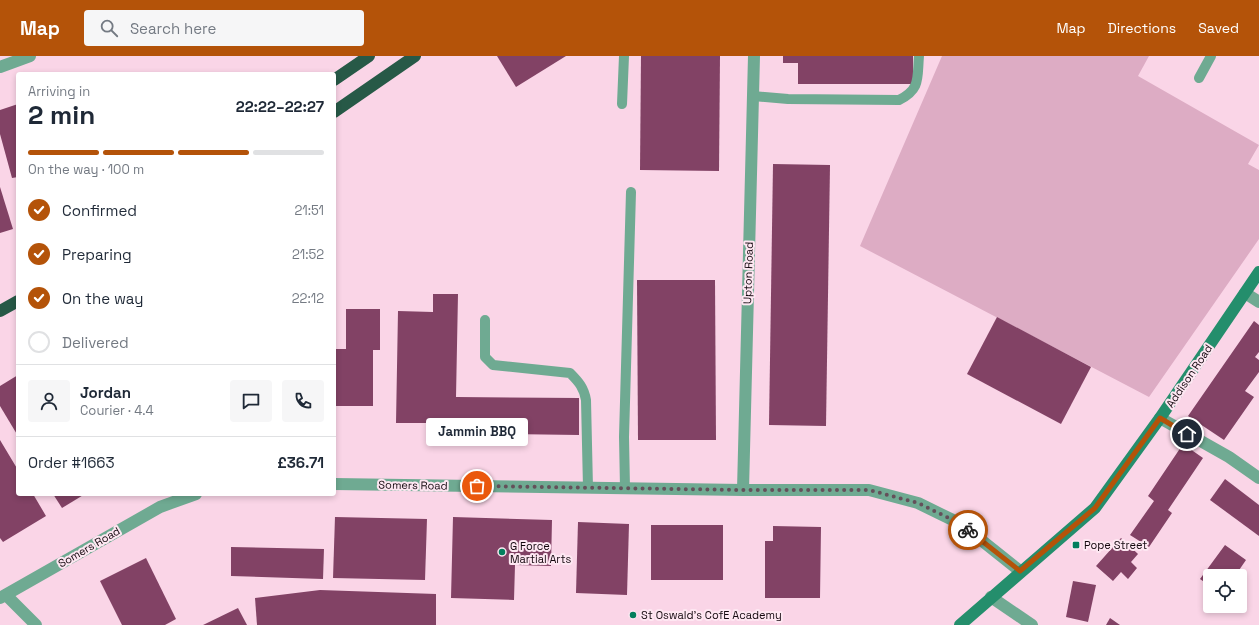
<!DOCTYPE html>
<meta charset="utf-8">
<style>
:root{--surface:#fff;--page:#f6f6f7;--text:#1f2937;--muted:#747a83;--line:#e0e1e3;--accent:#b45309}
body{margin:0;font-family:"Space Grotesk",sans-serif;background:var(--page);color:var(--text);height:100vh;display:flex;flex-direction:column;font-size:15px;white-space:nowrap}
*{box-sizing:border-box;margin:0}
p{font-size:13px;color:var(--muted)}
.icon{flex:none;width:22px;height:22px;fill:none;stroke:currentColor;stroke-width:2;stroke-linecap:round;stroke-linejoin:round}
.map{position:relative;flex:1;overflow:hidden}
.details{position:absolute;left:16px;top:16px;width:320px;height:424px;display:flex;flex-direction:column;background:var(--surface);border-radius:4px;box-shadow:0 2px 6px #0003}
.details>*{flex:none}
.buttons{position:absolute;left:1203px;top:513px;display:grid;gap:8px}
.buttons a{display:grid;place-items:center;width:44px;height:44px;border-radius:4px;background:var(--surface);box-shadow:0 2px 6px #0003;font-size:20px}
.pin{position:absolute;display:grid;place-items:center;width:34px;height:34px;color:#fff;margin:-17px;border:2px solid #fff;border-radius:50%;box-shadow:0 1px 4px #0007}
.courier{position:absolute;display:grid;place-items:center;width:40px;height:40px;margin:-20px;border:3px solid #b45309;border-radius:50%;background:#fff;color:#222;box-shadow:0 1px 5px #0007}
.bubble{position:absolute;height:28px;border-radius:4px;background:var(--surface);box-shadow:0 2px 6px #0003;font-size:13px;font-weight:600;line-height:28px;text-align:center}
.head em{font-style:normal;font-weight:600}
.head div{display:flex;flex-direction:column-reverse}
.head{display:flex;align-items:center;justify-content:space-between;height:68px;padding:0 12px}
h1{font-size:26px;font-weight:600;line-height:30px}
.bar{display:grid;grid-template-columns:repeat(4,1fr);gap:6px 4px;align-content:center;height:48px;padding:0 12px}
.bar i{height:5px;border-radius:3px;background:var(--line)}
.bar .active{background:var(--accent)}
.bar p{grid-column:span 4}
.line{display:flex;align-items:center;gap:10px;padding:0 12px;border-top:1px solid var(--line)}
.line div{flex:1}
.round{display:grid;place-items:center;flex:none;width:42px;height:42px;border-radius:4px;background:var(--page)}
ol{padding:0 12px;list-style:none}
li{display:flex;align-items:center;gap:12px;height:44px}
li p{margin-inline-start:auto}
li .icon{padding:4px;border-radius:50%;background:var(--accent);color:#fff;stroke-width:4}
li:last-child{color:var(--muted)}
li i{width:22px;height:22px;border:2px solid var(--line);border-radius:50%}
header{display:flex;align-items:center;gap:24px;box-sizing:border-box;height:56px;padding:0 20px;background:var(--accent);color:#fff}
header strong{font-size:19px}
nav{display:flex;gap:22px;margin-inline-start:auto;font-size:14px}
.search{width:280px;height:36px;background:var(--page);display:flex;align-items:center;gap:10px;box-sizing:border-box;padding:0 14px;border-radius:4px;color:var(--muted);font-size:15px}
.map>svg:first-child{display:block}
.green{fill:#ddacc4}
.building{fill:#824265}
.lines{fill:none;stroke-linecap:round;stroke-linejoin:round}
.lane{stroke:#6faa92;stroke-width:10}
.street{stroke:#6faa92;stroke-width:12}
.secondary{stroke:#248e6c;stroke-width:12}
.highway{stroke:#275947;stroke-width:12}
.done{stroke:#64505a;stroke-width:4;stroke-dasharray:0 7.2}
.route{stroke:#b45309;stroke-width:5}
.poi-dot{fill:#037f5d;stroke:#fee7f2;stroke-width:1.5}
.labels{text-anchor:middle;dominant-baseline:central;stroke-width:4;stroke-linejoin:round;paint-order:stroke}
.street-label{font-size:11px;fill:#13080e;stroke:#fee7f2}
.poi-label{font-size:11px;fill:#13080e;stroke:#fee7f2;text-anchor:start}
</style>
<header>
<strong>Map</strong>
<div class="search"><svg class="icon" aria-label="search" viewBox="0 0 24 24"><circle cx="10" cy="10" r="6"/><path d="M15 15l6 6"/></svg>Search here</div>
<nav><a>Map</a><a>Directions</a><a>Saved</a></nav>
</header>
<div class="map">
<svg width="1259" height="569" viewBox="0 0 1259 569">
<rect width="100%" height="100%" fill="#fad5e7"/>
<path class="green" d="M942,0H1149L1138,20L1259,89L1248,108L1259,114V183L1149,341L860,190Z"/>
<g class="building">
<path d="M497,0H566L516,31Z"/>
<path d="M641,0H720L719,115L640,114Z"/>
<path d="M783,0H913V28H798V7H783Z"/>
<path d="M18,48V121L12,122L0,78V54Z"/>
<path d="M773,108L830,109L826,370L769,369Z"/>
<path d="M0,131L13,173L0,177Z"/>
<path d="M637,224H715L716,384H638Z"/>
<path d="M433,238H458L456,341L579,342V379L426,377V367H396L398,255L433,256Z"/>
<path d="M346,253H380V294H373V350H334V293H346Z"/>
<path d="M997,261L1091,311L1061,368L967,318Z"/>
<path d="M1254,265L1259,269V296L1255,301L1259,304V316L1245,335L1254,341L1224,384L1188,360Z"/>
<path d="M18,319V380L0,350V330Z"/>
<path d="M0,384L18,414V438H33L46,460L3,486L0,482Z"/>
<path d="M1183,388L1203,402L1168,454L1172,457L1149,491L1130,479L1154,445L1148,440Z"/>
<path d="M1225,423L1259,449V480L1210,444Z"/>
<path d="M53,438H85L62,452Z"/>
<path d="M335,461L427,463L425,524L333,522Z"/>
<path d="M453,461L552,464L551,510L515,509L514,544L451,542Z"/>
<path d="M578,466L629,468L627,539L576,537Z"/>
<rect x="651" y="469" width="72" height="55"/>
<path d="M773,470L821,471L820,542H765V485H773Z"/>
<path d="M1121,482L1138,498L1131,506L1137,512L1128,523L1121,516L1113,525L1096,510Z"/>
<path d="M1225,489L1246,504L1235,520H1210V530L1200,523Z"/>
<path d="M231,491L324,493L323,523L231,520Z"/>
<path d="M146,502L176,563L165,569H122L100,525Z"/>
<path d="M1073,525L1096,529L1088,566L1066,561Z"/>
<path d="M320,534L436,538V569H257L255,542Z"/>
<path d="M238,552L247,569H203Z"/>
<path d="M1110,562L1120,569H1106Z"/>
</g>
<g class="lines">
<g class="lane">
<path d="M1199,22L1211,0"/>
<path d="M753,40L788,43L899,44C921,33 917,22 919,0"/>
<path d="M622,48L624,0"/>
<path d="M485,264V301L493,309L570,317C579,326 584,332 586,344L588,432"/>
<path d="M625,432L624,381L631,136"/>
</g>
<g class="street">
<path d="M0,11L30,0"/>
<path d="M1245,237L1259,246"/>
<path d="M1160,362L1229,401L1259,422"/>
<path d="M334,428L743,434H869L918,447L961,468L1020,515"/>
<path d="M743,434L754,0"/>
<path d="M6,539L36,569"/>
<path d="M991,541L1032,569"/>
<path d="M0,542L160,451L196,438"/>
</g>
<path class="secondary" d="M960,569L1095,452L1160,362L1259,216"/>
<g class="highway">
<path d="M334,24L369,0"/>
<path d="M334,56L415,0"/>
<path d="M0,255L18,245"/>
</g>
</g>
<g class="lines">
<path class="done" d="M477,430L742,434H869L918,447L961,468L968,474"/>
<path class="route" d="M968,474L1020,515L1095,452L1160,362L1187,378"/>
</g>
<g class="poi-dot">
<rect x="1072" y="485" width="8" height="8" rx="2"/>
<circle cx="502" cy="496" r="4"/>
<circle cx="633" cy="559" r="4"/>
</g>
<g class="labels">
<g class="street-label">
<text transform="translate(748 217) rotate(-88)">Upton Road</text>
<text transform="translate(1189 320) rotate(-56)">Addison Road</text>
<text transform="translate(413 429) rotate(1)">Somers Road</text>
<text transform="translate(89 491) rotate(-30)">Somers Road</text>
</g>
<g class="poi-label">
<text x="1084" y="489">Pope Street</text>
<text x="510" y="490">G Force<tspan x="510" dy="13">Martial Arts</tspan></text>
<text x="641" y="559">St Oswald's CofE Academy</text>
</g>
</g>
</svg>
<div class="buttons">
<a><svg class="icon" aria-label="locate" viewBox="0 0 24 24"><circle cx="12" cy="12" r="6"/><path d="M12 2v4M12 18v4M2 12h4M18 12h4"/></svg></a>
</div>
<div class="pin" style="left:477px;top:430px;background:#ea580c"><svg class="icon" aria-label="bag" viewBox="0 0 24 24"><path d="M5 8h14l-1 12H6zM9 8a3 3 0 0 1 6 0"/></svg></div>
<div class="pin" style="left:1187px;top:378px;background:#1f2937"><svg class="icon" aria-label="home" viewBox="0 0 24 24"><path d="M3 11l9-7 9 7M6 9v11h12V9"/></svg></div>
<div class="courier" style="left:968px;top:474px"><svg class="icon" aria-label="bike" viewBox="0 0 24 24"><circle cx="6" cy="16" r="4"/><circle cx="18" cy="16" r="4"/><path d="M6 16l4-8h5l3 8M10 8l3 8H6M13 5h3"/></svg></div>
<div class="bubble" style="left:426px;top:362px;width:102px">Jammin BBQ</div>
<section class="details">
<div class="head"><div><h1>2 min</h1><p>Arriving in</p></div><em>22:22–22:27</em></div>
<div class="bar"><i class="active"></i><i class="active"></i><i class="active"></i><i></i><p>On the way · 100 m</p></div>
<ol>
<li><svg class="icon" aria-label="check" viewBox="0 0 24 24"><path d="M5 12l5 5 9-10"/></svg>Confirmed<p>21:51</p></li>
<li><svg class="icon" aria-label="check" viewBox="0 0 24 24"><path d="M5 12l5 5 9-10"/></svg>Preparing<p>21:52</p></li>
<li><svg class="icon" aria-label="check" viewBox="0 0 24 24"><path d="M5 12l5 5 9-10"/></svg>On the way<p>22:12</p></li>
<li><i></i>Delivered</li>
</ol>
<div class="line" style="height:72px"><a class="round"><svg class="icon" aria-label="person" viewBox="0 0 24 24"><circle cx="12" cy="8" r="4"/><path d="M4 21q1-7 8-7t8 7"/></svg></a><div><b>Jordan</b><p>Courier · 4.4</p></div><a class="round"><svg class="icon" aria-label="chat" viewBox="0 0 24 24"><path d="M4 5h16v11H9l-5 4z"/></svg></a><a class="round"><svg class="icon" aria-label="phone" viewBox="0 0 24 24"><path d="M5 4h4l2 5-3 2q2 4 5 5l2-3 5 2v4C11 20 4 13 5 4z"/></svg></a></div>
<div class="line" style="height:52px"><div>Order #1663</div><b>£36.71</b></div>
</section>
</div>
